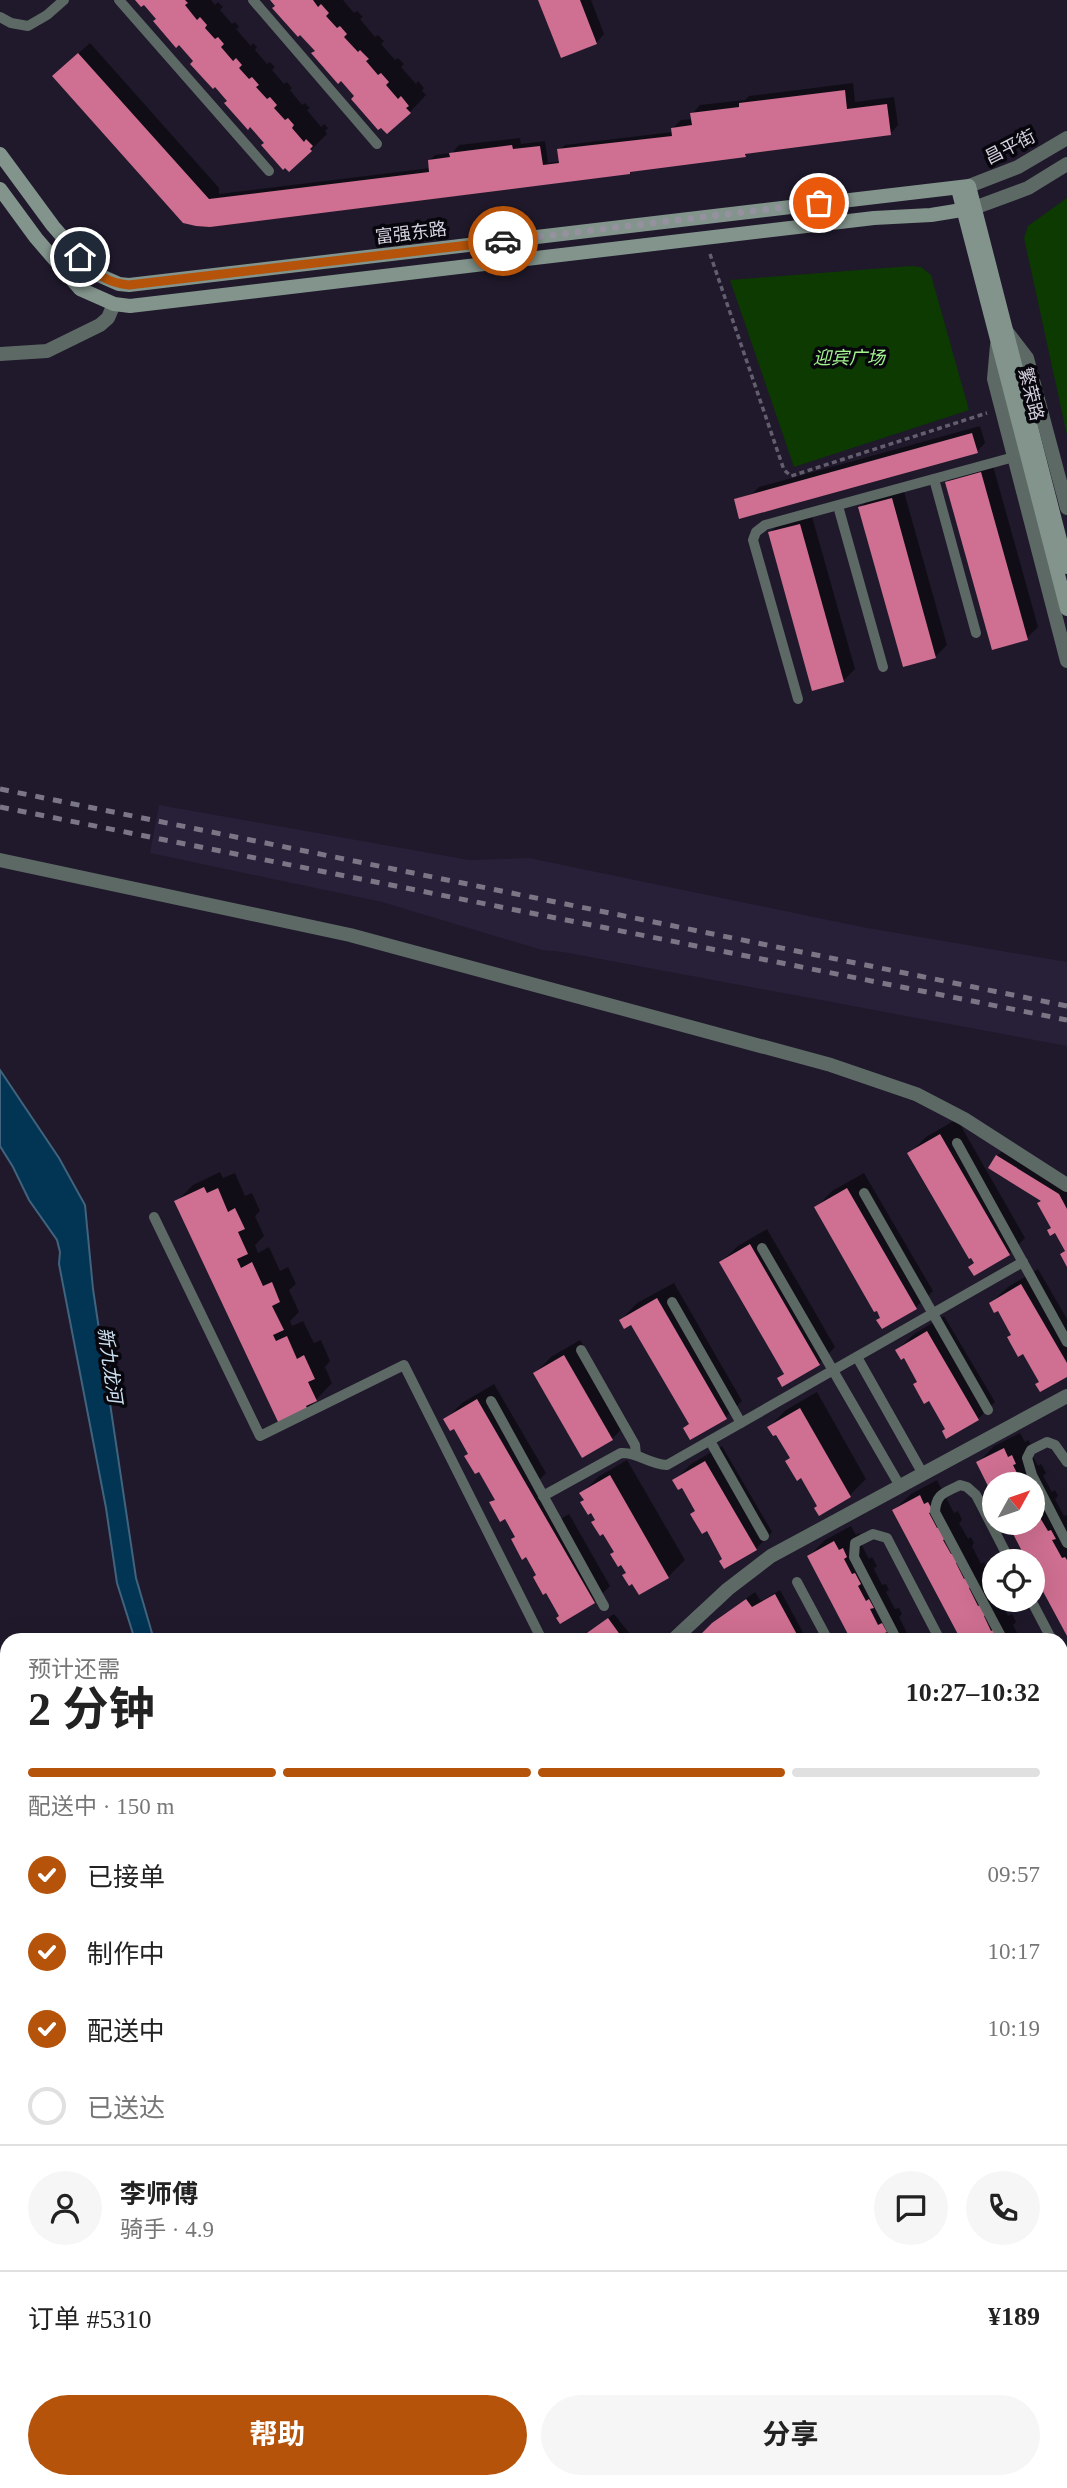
<!DOCTYPE html>
<html lang="zh">
<meta charset="utf-8">
<style>
:root{--surface:#fff;--page:#f6f6f6;--text:#222;--muted:#767676;--line:#e0e0e0;--accent:#b45309}
body{margin:0;font-family:"Times New Roman","Noto Sans SC",serif;background:var(--page);color:var(--text);height:100vh;display:flex;flex-direction:column;font-size:26px;white-space:nowrap}
*{box-sizing:border-box;margin:0}
p{font-size:23px;color:var(--muted)}
.icon{flex:none;width:38px;height:38px;fill:none;stroke:currentColor;stroke-width:2;stroke-linecap:round;stroke-linejoin:round}
.map{position:relative;flex:1;overflow:hidden}
.details{position:absolute;left:0px;top:1633px;width:1068px;height:856px;display:flex;flex-direction:column;background:var(--surface);border-radius:21px 21px 0 0;box-shadow:0 7px 28px #0002}
.details>*{flex:none}
.needle{width:46px;rotate:50deg}
.tools{position:absolute;left:982px;top:1472px;display:grid;gap:14px}
.tools a{display:grid;place-items:center;width:63px;height:63px;border-radius:50%;background:var(--surface);box-shadow:0 7px 28px #0002;font-size:35px}
.pin{position:absolute;display:grid;place-items:center;width:60px;height:60px;color:#fff;margin:-30px;border:4px solid #fff;border-radius:50%;box-shadow:0 2px 7px #0007}
.courier{position:absolute;display:grid;place-items:center;width:70px;height:70px;margin:-35px;border:5px solid #b45309;border-radius:50%;background:#fff;color:#222;box-shadow:0 2px 9px #0007}
.overview em{font-style:normal;font-weight:700}
.overview div{display:flex;flex-direction:column-reverse}
.overview{display:flex;align-items:center;justify-content:space-between;height:119px;padding:0 28px}
h1{font-size:46px;font-weight:700;line-height:52px}
.bar{display:grid;grid-template-columns:repeat(4,1fr);gap:10px 7px;align-content:center;height:84px;padding:0 28px}
.bar i{height:9px;border-radius:5px;background:var(--line)}
.bar .selected{background:var(--accent)}
.bar p{grid-column:span 4}
.line{display:flex;align-items:center;gap:18px;padding:0 28px;border-top:2px solid var(--line)}
.line div{flex:1}
.round{display:grid;place-items:center;flex:none;width:74px;height:74px;border-radius:37px;background:var(--page)}
ol{padding:0 28px;list-style:none}
li{display:flex;align-items:center;gap:21px;height:77px}
li p{margin-inline-start:auto}
li .icon{padding:7px;border-radius:50%;background:var(--accent);color:#fff;stroke-width:4}
li:last-child{color:var(--muted)}
li i{width:38px;height:38px;border:4px solid var(--line);border-radius:50%}
.cta{display:flex;gap:14px;margin-top:auto;padding:14px 28px}
.cta a{flex:1;height:80px;border-radius:42px;background:var(--accent);color:#fff;font-size:28px;font-weight:700;line-height:80px;text-align:center}
.cta a+a{background:var(--page);color:var(--text)}
.map>svg:first-child{display:block}
.built{fill:#282038}
.green{fill:#0c3a00}
.water{fill:#023454;stroke:#41637d;stroke-width:2}
.shadow{fill:#0007}
.building{fill:#cf6f91}
.lines{fill:none;stroke-linecap:round;stroke-linejoin:round}
.path{stroke:#635e6e;stroke-width:3.5;stroke-dasharray:5 3.5;stroke-linecap:butt}
.service{stroke:#5d6964;stroke-width:10}
.minor{stroke:#5d6964;stroke-width:14}
.tertiary{stroke:#5d6964;stroke-width:14}
.secondary{stroke:#82948c;stroke-width:14}
.rail{stroke:#7b7686;stroke-width:5;stroke-dasharray:9 9;stroke-linecap:butt}
.done{stroke:#95919f;stroke-width:7;stroke-dasharray:0 12.6}
.route{stroke:#b45309;stroke-width:9}
.labels{text-anchor:middle;dominant-baseline:central;stroke-width:7;stroke-linejoin:round;paint-order:stroke}
.street-label{font-size:18px;fill:#d4d1de;stroke:#08060d}
.park-label{font-size:18px;font-style:italic;fill:#a2f48f;stroke:#08060d}
.water-label{font-size:19px;font-style:italic;fill:#cce0f1;stroke:#08060d}
</style>
<div class="map">
<svg width="1067" height="2488" viewBox="0 0 1067 2488">
<rect width="100%" height="100%" fill="#1f192b"/>
<path class="built" d="M159,805L469,860L529,858L862,927L1067,962V1046L563,952L542,950L382,902L150,853Z"/>
<g class="green">
<path d="M1067,198V435L1024,238L1028,226Z"/>
<path d="M911,266L921,267L931,275L969,410L794,467L730,280Z"/>
<path d="M1060,2370L1067,2382V2437L1061,2425Z"/>
</g>
<g class="water">
<path d="M0,1070L59,1158L85,1205L93,1289L136,1578L154,1640H135L117,1583L106,1508L59,1264L60,1252L57,1240L29,1200L13,1167L0,1146Z"/>
<path d="M647,2482H694L697,2488H651Z"/>
</g>
<g class="shadow">
<path d="M137,0H211L215,5L218,2L223,7L220,10L232,24L235,22L239,27L236,29L251,46L253,43L257,47L255,50L267,64L270,62L275,67L272,70L284,84L287,82L292,88L290,90L302,105L305,103L310,108L307,110L321,127L324,124L328,128L325,131L327,134L311,150L266,143L144,2Z"/>
<path d="M272,0H343L354,13L357,11L363,17L360,19L375,37L378,35L384,41L381,44L395,60L398,58L404,64L401,67L416,84L418,81L424,88L422,91L426,95L410,112L356,96Z"/>
<path d="M540,0H591L604,34L596,43Z"/>
<path d="M90,43L219,188V194L431,168L430,160L435,155L452,153L459,145L520,138L521,144L545,141L548,163L561,161L559,150L565,145L673,132L672,129L681,120L693,119L692,114L700,105L745,100L749,96L853,83L855,102L894,97L898,125L890,134L749,151L745,156L210,225L65,65Z"/>
<path d="M980,426L985,443L977,451L736,500L753,493L759,487Z"/>
<path d="M992,462L1038,627L1027,638L947,482L959,471Z"/>
<path d="M903,488L947,645L936,656L904,665L860,508L871,497Z"/>
<path d="M811,513L855,669L843,681L770,533L781,522Z"/>
<path d="M957,1119L1025,1238L1009,1254L976,1262L909,1154L926,1137Z"/>
<path d="M1006,1148L1067,1186V1263L1062,1254L1066,1249L1053,1227L1043,1201L997,1156Z"/>
<path d="M220,1172L223,1178L235,1173L245,1196L252,1193L260,1211L255,1216L264,1236L255,1245L258,1253L269,1247L280,1271L288,1267L296,1284L289,1290L299,1312L290,1321L292,1326L303,1321L314,1343L321,1340L330,1361L325,1367L332,1383L307,1409L177,1201L193,1185Z"/>
<path d="M864,1173L933,1291L916,1307L882,1327V1317L816,1208L832,1191Z"/>
<path d="M767,1229L835,1347L819,1364L779,1378L785,1372L721,1262L738,1246Z"/>
<path d="M1038,1269L1067,1319V1375L1040,1382L998,1309L991,1303L1008,1287Z"/>
<path d="M674,1283L742,1401L726,1417L690,1423L632,1322L621,1320L637,1303Z"/>
<path d="M944,1316L995,1402L978,1419L919,1381L905,1355L897,1350L914,1334Z"/>
<path d="M580,1340L628,1422L612,1439L535,1373L551,1357Z"/>
<path d="M494,1384L546,1473L537,1482L559,1520L569,1514L610,1586L594,1602L561,1616L505,1517L492,1503L496,1498L454,1426L446,1419L462,1403Z"/>
<path d="M817,1392L866,1479L850,1495L791,1457L777,1432L769,1427L786,1410Z"/>
<path d="M1020,1433L1025,1442L1028,1440L1032,1446L1029,1449L1038,1466L1041,1464L1046,1473L1043,1476L1052,1492L1055,1490L1058,1496L1055,1499L1064,1516L1067,1515V1632L1032,1561H1029L1032,1484H994V1494L978,1463L994,1446Z"/>
<path d="M722,1446L772,1532L756,1549L724,1558L682,1485L675,1480L691,1464Z"/>
<path d="M627,1460L685,1560L668,1577L627,1572L582,1493L598,1477Z"/>
<path d="M937,1480L954,1513L958,1511L962,1520L959,1523L968,1539L971,1537L974,1543L972,1546L981,1564L984,1562L987,1568L985,1571L994,1588V1600H1000L1008,1616L1012,1614L1016,1622L1013,1625L1021,1640H963L894,1510L911,1494Z"/>
<path d="M851,1526L856,1535L859,1533L862,1539L860,1542L869,1559L872,1557L877,1566L874,1569L882,1585L886,1584L889,1590L886,1592L895,1609L899,1608L902,1614L899,1617L909,1637L913,1635L915,1640H853L809,1556L825,1540Z"/>
<path d="M780,1590L807,1640H748L746,1637L742,1640L700,1639L719,1618L755,1592L761,1601Z"/>
<path d="M614,1614L635,1640H577Z"/>
<path d="M1064,1713L1067,1719V1838L1060,1826V1715Z"/>
<path d="M1067,1985V2090L1060,2078V1989Z"/>
<path d="M0,2025L7,2033L0,2041Z"/>
<path d="M0,2050L7,2058V2137L1,2129L6,2124L0,2118Z"/>
<path d="M1060,2223L1067,2234V2347L1060,2335Z"/>
<path d="M1060,2416L1067,2427V2432L1060,2438Z"/>
<path d="M1060,2441L1062,2443L1067,2441V2488H1035L1032,2482H1060Z"/>
<path d="M37,2482H93L97,2485L101,2482H108L114,2488H43Z"/>
<path d="M771,2482H834L838,2488H775Z"/>
<path d="M914,2482H980L984,2488H918Z"/>
</g>
<g class="building">
<path d="M135,0H185L188,3L185,5L197,20L200,17L207,25L205,28L215,39L218,37L224,44L221,47L233,61L236,58L242,65L239,68L249,79L252,77L259,85L256,87L267,99L270,97L277,105L274,108L285,120L288,118L294,125L292,128L304,142L306,139L313,146L310,149L312,151L289,172L285,168L283,170L261,145L264,143L250,127L248,130L224,103L227,101L215,87L213,89L190,64L193,61L179,45L176,48L153,21L156,19L144,5L141,7Z"/>
<path d="M270,0H313L318,7L321,4L329,13L326,16L337,28L340,26L347,34L344,37L358,52L360,50L369,59L366,61L378,75L381,73L389,82L386,85L398,99L401,96L409,106L406,108L411,113L387,134L381,128L378,130L351,99L354,96L341,81L338,84L311,53L315,51L300,35L298,37L272,8L275,6Z"/>
<path d="M538,0H580L597,44L561,58Z"/>
<path d="M78,53L209,199L429,172L428,160L450,157L449,153L512,145L513,149L540,146L543,165L559,163L557,149L672,136L671,128L692,125L690,113L739,107V103L845,90L847,109L887,104L891,135L745,154L746,157L630,172V174L210,227L196,226L183,223L52,76Z"/>
<path d="M972,433L978,453L739,519L734,499Z"/>
<path d="M981,472L1028,640L992,650L945,482Z"/>
<path d="M892,498L936,658L903,667L858,507Z"/>
<path d="M800,524L844,682L812,691L768,532Z"/>
<path d="M940,1134L1010,1255L974,1276L968,1267L974,1263L971,1258L969,1259L907,1153Z"/>
<path d="M996,1155L1059,1194L1067,1209V1267L1060,1254L1065,1251L1055,1233L1050,1236L1047,1230L1051,1228L1037,1203L1041,1201L988,1168Z"/>
<path d="M204,1187L207,1193L218,1188L228,1212L235,1208L245,1229L238,1232L248,1254L237,1259L241,1268L252,1262L263,1286L272,1282L280,1302L272,1306L284,1330L273,1335L276,1341L287,1336L297,1359L304,1355L315,1379L308,1382L317,1401L306,1406L308,1410L279,1424L174,1201Z"/>
<path d="M847,1188L917,1309L882,1329L876,1320L880,1318L877,1311L874,1312L814,1207Z"/>
<path d="M750,1244L820,1365L782,1387L777,1378L784,1374L719,1262Z"/>
<path d="M1021,1284L1067,1363V1377L1040,1392L1035,1384L1039,1382L1023,1354L1018,1357L1007,1337L1011,1335L998,1311L994,1313L989,1303Z"/>
<path d="M657,1298L727,1419L690,1440L683,1428L689,1424L631,1325L624,1329L619,1320Z"/>
<path d="M927,1331L979,1420L946,1439L942,1431L945,1429L929,1401L924,1404L913,1384L917,1382L904,1358L901,1360L895,1350Z"/>
<path d="M564,1355L613,1440L582,1458L533,1373Z"/>
<path d="M477,1399L595,1603L560,1624L556,1618L559,1616L546,1593L543,1595L533,1577L536,1575L526,1557L522,1560L511,1539L515,1537L505,1519L500,1522L489,1502L495,1500L479,1472L475,1474L464,1456L468,1454L454,1429L450,1431L443,1419Z"/>
<path d="M800,1408L851,1497L819,1516L814,1508L817,1506L801,1478L797,1481L785,1461L790,1458L776,1435L773,1436L767,1427Z"/>
<path d="M1004,1448L1008,1457L1012,1455L1016,1464L1013,1465L1021,1481L1024,1479L1027,1484H994V1498L976,1462Z"/>
<path d="M705,1461L757,1550L724,1569L719,1561L722,1559L707,1531L702,1534L690,1514L695,1511L682,1488L678,1490L672,1480Z"/>
<path d="M610,1475L669,1578L639,1595L632,1584L629,1586L622,1575L626,1573L621,1565L618,1567L610,1554L614,1552L603,1534L600,1536L591,1522L595,1520L591,1513L588,1515L580,1502L584,1500L579,1493Z"/>
<path d="M920,1495L924,1504L928,1502L933,1511L929,1513L937,1528L941,1526L947,1538L943,1540L951,1554L955,1553L959,1561L956,1563L964,1579L967,1577L972,1586L969,1588L978,1606L982,1604L987,1614L984,1616L991,1631L995,1629L1000,1640H961L892,1510Z"/>
<path d="M1032,1503L1035,1507L1038,1505L1043,1514L1039,1516L1048,1531L1051,1530L1056,1539L1052,1540L1062,1558L1065,1557L1067,1560V1636L1032,1571V1561H1027L1007,1522H1032Z"/>
<path d="M834,1541L839,1550L843,1548L847,1557L844,1559L852,1574L855,1573L861,1584L858,1586L866,1601L869,1599L874,1608L870,1609L878,1625L882,1623L887,1632L883,1634L886,1640H851L807,1556Z"/>
<path d="M775,1594L800,1640L697,1638L712,1623L746,1599L752,1607Z"/>
<path d="M608,1618L621,1636L623,1634L627,1640H577Z"/>
<path d="M1060,1754L1067,1766L1064,1768L1067,1774V1842L1060,1829Z"/>
<path d="M1067,1896V1978L1060,1981V1899Z"/>
<path d="M1060,2008L1067,2020V2093L1060,2082Z"/>
<path d="M7,2073V2139L0,2131L4,2125L0,2120V2074L2,2077Z"/>
<path d="M1060,2267L1067,2279V2350L1060,2339Z"/>
<path d="M7,2426V2449L2,2443L0,2445V2432Z"/>
<path d="M1060,2460L1067,2471V2488H1033L1030,2482H1060Z"/>
<path d="M35,2482H78L83,2488H40Z"/>
<path d="M769,2482H809L812,2488H773Z"/>
<path d="M912,2482H955L959,2488H916Z"/>
</g>
<g class="lines">
<path class="path" d="M710,254L784,470L791,476L987,413"/>
<g class="service">
<path d="M119,0L269,171"/>
<path d="M253,0L377,144"/>
<path d="M0,17L11,23L28,26L47,15L64,0"/>
<path d="M934,479L976,633"/>
<path d="M838,506L883,667"/>
<path d="M798,699L753,540L756,532L765,525L1014,457"/>
<path d="M957,1143L1067,1342"/>
<path d="M864,1193L988,1410"/>
<path d="M154,1217L260,1436L404,1365L542,1640"/>
<path d="M762,1248L900,1486"/>
<path d="M672,1302L741,1423"/>
<path d="M581,1350L635,1445L636,1455"/>
<path d="M857,1357L923,1474"/>
<path d="M491,1401L604,1606"/>
<path d="M710,1441L764,1536"/>
<path d="M1067,1462L1055,1445L1047,1442L1031,1450L1027,1458L1032,1475L1067,1543"/>
<path d="M543,1496L621,1453C638,1452 648,1464 667,1465L1023,1262"/>
<path d="M797,1582L828,1640"/>
<path d="M1031,1600L1052,1640"/>
<path d="M897,1640L854,1557L855,1543L873,1534L887,1538L940,1640"/>
<path d="M1003,1640L935,1512C936,1493 945,1493 960,1485L967,1487L976,1495L1010,1561"/>
<path d="M1060,1656L1067,1669"/>
<path d="M1060,1750L1067,1762"/>
<path d="M1060,1868L1066,1879"/>
<path d="M1067,1998V2000"/>
<path d="M1060,2247L1067,2255"/>
<path d="M0,2325L7,2334"/>
<path d="M0,2358L7,2366"/>
<path d="M103,2482L108,2488"/>
<path d="M232,2482L236,2488"/>
<path d="M754,2482L757,2488"/>
<path d="M894,2482L900,2488"/>
<path d="M1013,2482L1017,2488"/>
</g>
<g class="minor">
<path d="M1007,332L1027,358L1067,508"/>
<path d="M997,345L994,379L1067,661"/>
<path d="M0,354L47,351L100,325L108,318L114,304"/>
<path d="M673,1640L728,1589L771,1556L1067,1396"/>
</g>
<g class="tertiary">
<path d="M969,186L1018,167L1067,138"/>
<path d="M974,208L1028,188L1067,164"/>
<path d="M0,860L350,935L831,1065L916,1094L964,1119L1067,1185"/>
<path d="M0,1951L7,1959"/>
<path d="M484,2482L491,2488"/>
</g>
<g class="secondary">
<path d="M0,154L53,226L94,273L119,284L129,285L969,186L1067,567"/>
<path d="M0,189L36,238L80,289L114,304L130,306L874,218L931,215L974,208"/>
<path d="M958,189L1067,609"/>
</g>
<g class="rail">
<path d="M0,789L1067,1006"/>
<path d="M0,807L1067,1020"/>
</g>
</g>
<g class="lines">
<path class="done" d="M503,241L819,203"/>
<path class="route" d="M80,257C94,273 107,283 129,285L503,241"/>
</g>
<g class="labels">
<g class="street-label">
<text transform="translate(1010 147) rotate(-27)">昌平街</text>
<text transform="translate(411 233) rotate(-7)">富强东路</text>
<text transform="translate(1031 394) rotate(76)">繁荣路</text>
</g>
<g class="park-label">
<text x="849" y="358">迎宾广场</text>
</g>
<g class="water-label">
<text transform="translate(110 1365) rotate(82)">新九龙河</text>
</g>
</g>
</svg>
<div class="tools">
<a><svg class="needle" viewBox="-14 -14 28 28"><path d="M0-13l5 13h-10z" fill="#e53935"/><path d="M0 13l5-13h-10z" fill="#767676"/></svg></a>
<a><svg class="icon" aria-label="locate" viewBox="0 0 24 24"><circle cx="12" cy="12" r="6"/><path d="M12 2v4M12 18v4M2 12h4M18 12h4"/></svg></a>
</div>
<div class="pin" style="left:819px;top:203px;background:#ea580c"><svg class="icon" aria-label="bag" viewBox="0 0 24 24"><path d="M5 8h14l-1 12H6zM9 8a3 3 0 0 1 6 0"/></svg></div>
<div class="pin" style="left:80px;top:257px;background:#1f2937"><svg class="icon" aria-label="home" viewBox="0 0 24 24"><path d="M3 11l9-7 9 7M6 9v11h12V9"/></svg></div>
<div class="courier" style="left:503px;top:241px"><svg class="icon" aria-label="car" viewBox="0 0 24 24"><path d="M5 17H2v-5l4-1 3-4h7l3 4 3 1v5h-3M9 17h6M6 11h13"/><circle cx="7" cy="17" r="2"/><circle cx="17" cy="17" r="2"/></svg></div>
<section class="details">
<div class="overview"><div><h1>2 分钟</h1><p>预计还需</p></div><em>10:27–10:32</em></div>
<div class="bar"><i class="selected"></i><i class="selected"></i><i class="selected"></i><i></i><p>配送中 · 150 m</p></div>
<ol>
<li><svg class="icon" aria-label="check" viewBox="0 0 24 24"><path d="M5 12l5 5 9-10"/></svg>已接单<p>09:57</p></li>
<li><svg class="icon" aria-label="check" viewBox="0 0 24 24"><path d="M5 12l5 5 9-10"/></svg>制作中<p>10:17</p></li>
<li><svg class="icon" aria-label="check" viewBox="0 0 24 24"><path d="M5 12l5 5 9-10"/></svg>配送中<p>10:19</p></li>
<li><i></i>已送达</li>
</ol>
<div class="line" style="height:126px"><a class="round"><svg class="icon" aria-label="person" viewBox="0 0 24 24"><circle cx="12" cy="8" r="4"/><path d="M4 21q1-7 8-7t8 7"/></svg></a><div><b>李师傅</b><p>骑手 · 4.9</p></div><a class="round"><svg class="icon" aria-label="chat" viewBox="0 0 24 24"><path d="M4 5h16v11H9l-5 4z"/></svg></a><a class="round"><svg class="icon" aria-label="phone" viewBox="0 0 24 24"><path d="M5 4h4l2 5-3 2q2 4 5 5l2-3 5 2v4C11 20 4 13 5 4z"/></svg></a></div>
<div class="line" style="height:91px"><div>订单 #5310</div><b>¥189</b></div>
<div class="cta"><a>帮助</a><a>分享</a></div>
</section>
</div>
